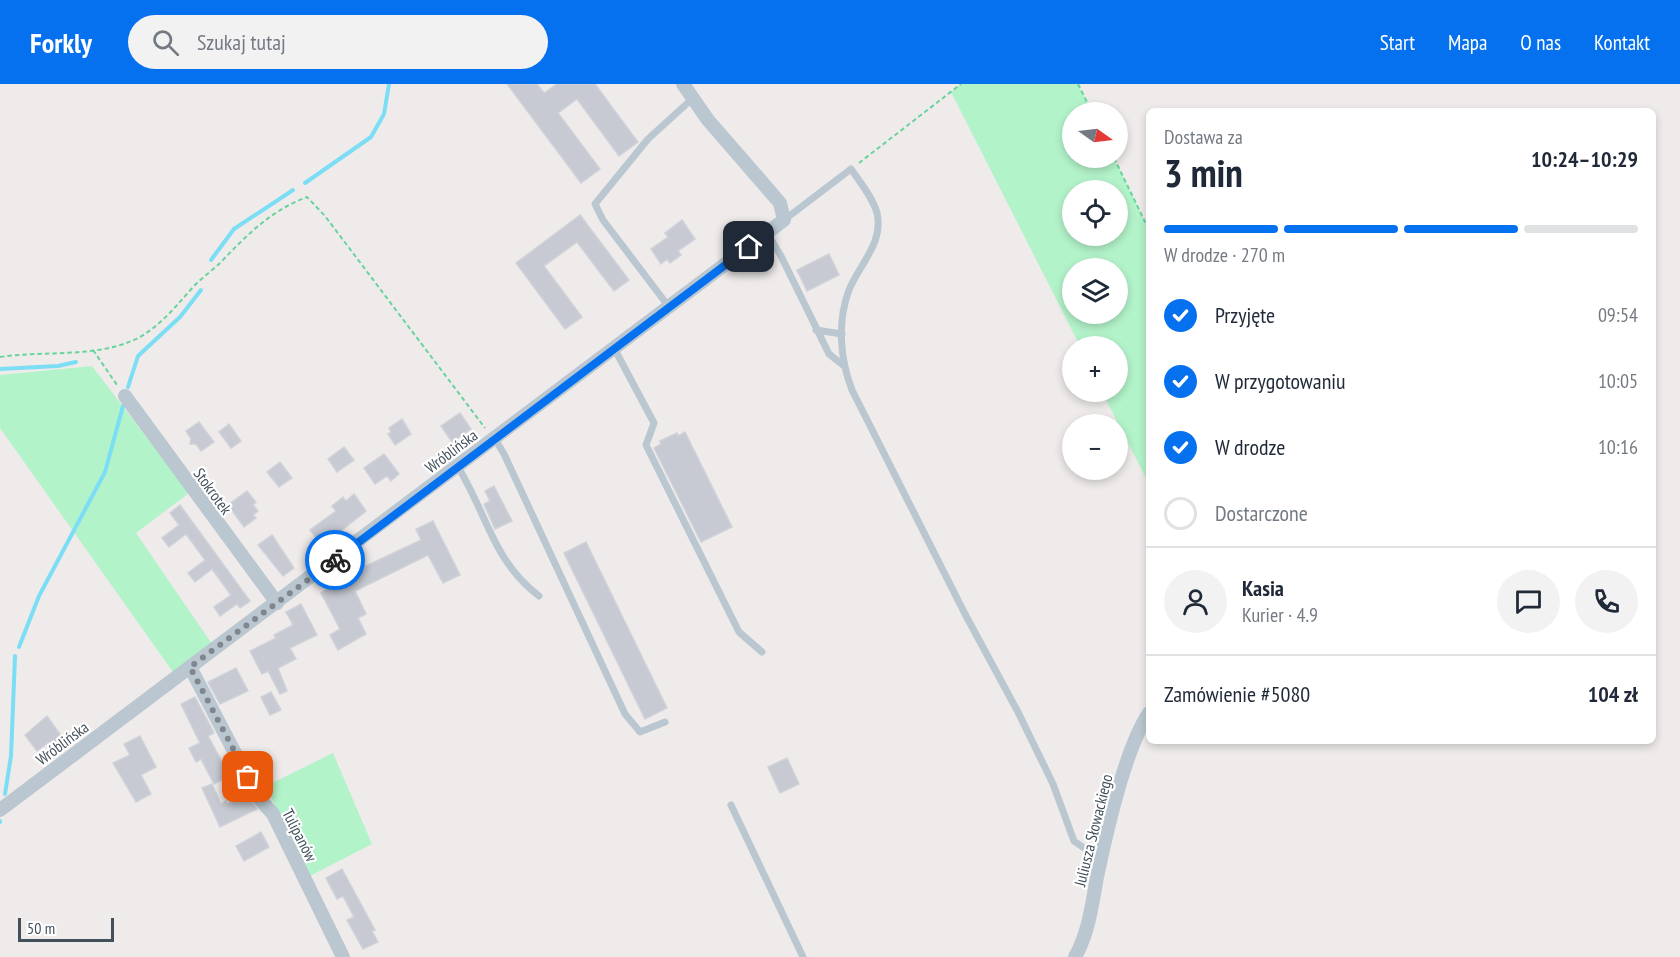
<!DOCTYPE html>
<html lang="pl">
<meta charset="utf-8">
<style>
:root{--surface:#fff;--page:#f2f2f3;--text:#1f2937;--muted:#747a83;--line:#e0e1e3;--accent:#0671ee}
body{margin:0;font-family:"PT Sans Narrow",sans-serif;background:var(--page);color:var(--text);height:100vh;display:flex;flex-direction:column;font-size:22px;white-space:nowrap}
*{box-sizing:border-box;margin:0}
p{font-size:20px;color:var(--muted)}
.icon{flex:none;width:33px;height:33px;fill:none;stroke:currentColor;stroke-width:2;stroke-linecap:round;stroke-linejoin:round}
.map{position:relative;flex:1;overflow:hidden}
.sheet{position:absolute;left:1146px;top:24px;width:510px;height:636px;display:flex;flex-direction:column;background:var(--surface);border-radius:9px;box-shadow:0 3px 9px #0003}
.sheet>*{flex:none}
.needle{width:39px;rotate:104deg}
.controls{position:absolute;left:1062px;top:18px;display:grid;gap:12px}
.controls a{display:grid;place-items:center;width:66px;height:66px;border-radius:50%;background:var(--surface);box-shadow:0 3px 9px #0003;font-size:30px}
.scale{position:absolute;left:18px;bottom:15px;width:96px;box-sizing:border-box;padding-left:6px;border:3px solid #42505b;border-top:0;font-size:16px;line-height:21px;white-space:nowrap;color:#42505b;-webkit-text-stroke:4px #fff;paint-order:stroke}
.pin{position:absolute;display:grid;place-items:center;width:51px;height:51px;color:#fff;margin:-26px;border-radius:12px;box-shadow:0 3px 9px #0006}
.courier{position:absolute;display:grid;place-items:center;width:60px;height:60px;margin:-30px;border:4px solid #0671ee;border-radius:50%;background:#fff;color:#222;box-shadow:0 2px 8px #0007}
.head em{font-style:normal;font-weight:800}
.head div{display:flex;flex-direction:column-reverse}
.head{display:flex;align-items:center;justify-content:space-between;height:102px;padding:0 18px}
h1{font-size:39px;font-weight:800;line-height:45px}
.bar{display:grid;grid-template-columns:repeat(4,1fr);gap:9px 6px;align-content:center;height:72px;padding:0 18px}
.bar i{height:8px;border-radius:4px;background:var(--line)}
.bar .selected{background:var(--accent)}
.bar p{grid-column:span 4}
.line{display:flex;align-items:center;gap:15px;padding:0 18px;border-top:2px solid var(--line)}
.line div{flex:1}
.round{display:grid;place-items:center;flex:none;width:63px;height:63px;border-radius:32px;background:var(--page)}
ol{padding:0 18px;list-style:none}
li{display:flex;align-items:center;gap:18px;height:66px}
li p{margin-inline-start:auto}
li .icon{padding:6px;border-radius:50%;background:var(--accent);color:#fff;stroke-width:4}
li:last-child{color:var(--muted)}
li i{width:33px;height:33px;border:3px solid var(--line);border-radius:50%}
header{display:flex;align-items:center;gap:36px;box-sizing:border-box;height:84px;padding:0 30px;background:var(--accent);color:#fff}
header strong{font-size:28px}
nav{display:flex;gap:33px;margin-inline-start:auto;font-size:21px}
.search{width:420px;height:54px;background:var(--page);display:flex;align-items:center;gap:15px;box-sizing:border-box;padding:0 21px;border-radius:33px;color:var(--muted);font-size:22px}
.map>svg:first-child{display:block}
.green{fill:#b3f3ca;fill-rule:evenodd}
.lines{fill:none;stroke-linecap:round;stroke-linejoin:round}
.stream{stroke:#7bdef5;stroke-width:4}
.building{fill:#c7cad2;stroke:#cfd2d8;stroke-width:1.5}
.path{stroke:#68d49c;stroke-width:2;stroke-dasharray:4.5 3;stroke-linecap:butt}
.service{stroke:#bac7d0;stroke-width:7}
.minor{stroke:#bac7d0;stroke-width:14}
.done{stroke:#7f868d;stroke-width:6;stroke-dasharray:0 10.8}
.route{stroke:#0671ee;stroke-width:8}
.labels{text-anchor:middle;dominant-baseline:central;stroke-width:4.5;stroke-linejoin:round;paint-order:stroke}
.street-label{font-size:16px;fill:#42505b;stroke:#fff}
</style>
<header>
<strong>Forkly</strong>
<div class="search"><svg class="icon" aria-label="search" viewBox="0 0 24 24"><circle cx="10" cy="10" r="6"/><path d="M15 15l6 6"/></svg>Szukaj tutaj</div>
<nav><a>Start</a><a>Mapa</a><a>O nas</a><a>Kontakt</a></nav>
</header>
<div class="map">
<svg width="1680" height="873" viewBox="0 0 1680 873">
<rect width="100%" height="100%" fill="#efebeb"/>
<g class="green">
<path d="M961,0H1078L1092,28H1072V74H1114L1149,146V400L1102,308H1118V262H1080L951,8ZM1072,106H1118V152H1072ZM1072,184H1118V230H1072Z"/>
<path d="M92,282L189,409L136,449L212,560L173,588L0,344V291Z"/>
<path d="M333,669L372,760L308,793L266,702Z"/>
</g>
<g class="lines">
<g class="stream">
<path d="M305,99L371,53L384,30L389,0"/>
<path d="M211,176L234,145L293,106"/>
<path d="M0,285L58,282L76,278"/>
<path d="M128,303L138,272L180,233L201,206"/>
<path d="M19,563L39,512L105,388L123,322"/>
<path d="M5,710L11,672L15,572"/>
<path d="M0,738V737"/>
</g>
</g>
<g class="building">
<path d="M507,0H537L544,9L557,0H595L638,58L619,72L577,15L558,29L600,85L581,99Z"/>
<path d="M580,131L629,196L614,207L577,158L544,182L582,233L565,245L516,179Z"/>
<path d="M682,136L695,155L678,167L681,171L670,179L667,175L661,180L651,165L668,153L665,149Z"/>
<path d="M829,170L839,191L807,207L797,186Z"/>
<path d="M460,329L471,345L452,358L441,342Z"/>
<path d="M402,335L411,350L395,361L388,350L391,348L389,344Z"/>
<path d="M199,338L214,358L201,367L196,360H190L191,355L186,347Z"/>
<path d="M229,340L241,357L231,364L219,348Z"/>
<path d="M685,348L732,443L701,458L654,364L661,360L660,357L677,349L678,352Z"/>
<path d="M344,363L354,376L337,388L328,375Z"/>
<path d="M384,370L399,390L391,397L387,392L375,400L364,384Z"/>
<path d="M280,378L292,394L279,403L267,388Z"/>
<path d="M494,402L512,437L495,445L484,420L490,417L485,407Z"/>
<path d="M247,407L256,418L253,421L258,427L253,431L256,434L244,443L228,421Z"/>
<path d="M354,410L366,427L322,462L310,446L336,427L332,422L343,413L346,417Z"/>
<path d="M180,421L250,517L240,524L237,520L220,532L214,523L231,511L212,485L195,498L188,489L205,476L186,450L169,463L162,454L179,441L170,429Z"/>
<path d="M433,437L460,491L443,499L428,471L355,507L366,530L358,534L366,550L338,566L330,551L340,545L321,509L351,489L421,456L416,445Z"/>
<path d="M272,451L294,484L283,492L258,461Z"/>
<path d="M586,458L667,624L645,635L564,469Z"/>
<path d="M301,520L317,551L290,564L296,575L278,584L287,607L280,610L268,587L262,590L250,567L276,554L274,551L293,541L286,528Z"/>
<path d="M236,584L248,607L220,620L208,598Z"/>
<path d="M271,608L281,626L270,631L261,613Z"/>
<path d="M195,613L214,649L208,652L230,692L214,700L201,675L196,678L189,664L200,659L181,620Z"/>
<path d="M47,632L65,657L54,665L49,658L37,667L25,651Z"/>
<path d="M140,652L156,683L141,691L151,710L136,718L113,679L130,671L124,660Z"/>
<path d="M787,674L799,700L780,709L768,683Z"/>
<path d="M212,700L221,720L226,717L227,720L247,712L257,725L220,743L202,704Z"/>
<path d="M261,748L269,763L244,777L236,762Z"/>
<path d="M342,785L375,846L372,847L378,858L363,865L347,836L354,833L343,812L337,815L326,794Z"/>
</g>
<g class="lines">
<g class="path">
<path d="M1078,0L1092,28"/>
<path d="M1114,74L1149,146"/>
<path d="M859,79L961,0"/>
<path d="M93,266L117,301"/>
<path d="M0,273C46,266 98,275 140,253C164,239 178,219 196,200C204,192 213,186 220,179C247,151 270,127 307,113L325,132L485,344"/>
</g>
<g class="service">
<path d="M784,136L851,85C860,98 873,114 877,129C884,159 859,181 849,206C837,238 840,275 852,306L965,530L1018,628L1053,700L1074,757L1101,776"/>
<path d="M767,149L781,172L829,270L843,281"/>
<path d="M669,223L603,136L595,120L648,55L692,15"/>
<path d="M816,246L842,250"/>
<path d="M614,264L654,339L646,361L739,548L762,568"/>
<path d="M495,355L504,370L625,630L640,648L665,638"/>
<path d="M458,383C487,430 493,477 539,512"/>
<path d="M731,721L803,873"/>
</g>
<g class="minor">
<path d="M125,312L277,519"/>
<path d="M190,583L258,713L273,730L343,873"/>
<path d="M0,726L784,136L780,119L708,36L683,0"/>
<path d="M1075,873C1089,848 1092,820 1097,793C1106,750 1125,664 1149,629"/>
</g>
</g>
<g class="lines">
<path class="done" d="M248,693L190,583L335,476"/>
<path class="route" d="M335,476L749,163"/>
</g>
<g class="labels">
<g class="street-label">
<text transform="translate(451 367) rotate(-37)">Wróblińska</text>
<text transform="translate(213 407) rotate(54)">Stokrotek</text>
<text transform="translate(62 659) rotate(-37)">Wróblińska</text>
<text transform="translate(1093 746) rotate(-76)">Juliusza Słowackiego</text>
<text transform="translate(300 751) rotate(63)">Tulipanów</text>
</g>
</g>
</svg>
<div class="controls">
<a><svg class="needle" viewBox="-14 -14 28 28"><path d="M0-13l5 13h-10z" fill="#e53935"/><path d="M0 13l5-13h-10z" fill="#747a83"/></svg></a>
<a><svg class="icon" aria-label="locate" viewBox="0 0 24 24"><circle cx="12" cy="12" r="6"/><path d="M12 2v4M12 18v4M2 12h4M18 12h4"/></svg></a>
<a><svg class="icon" aria-label="layers" viewBox="0 0 24 24"><path d="M12 4l9 5-9 5-9-5zM3 14l9 5 9-5"/></svg></a>
<a>+</a>
<a>−</a>
</div>
<div class="scale">50 m</div>
<div class="pin" style="left:248px;top:693px;background:#ea580c"><svg class="icon" aria-label="bag" viewBox="0 0 24 24"><path d="M5 8h14l-1 12H6zM9 8a3 3 0 0 1 6 0"/></svg></div>
<div class="pin" style="left:749px;top:163px;background:#1f2937"><svg class="icon" aria-label="home" viewBox="0 0 24 24"><path d="M3 11l9-7 9 7M6 9v11h12V9"/></svg></div>
<div class="courier" style="left:335px;top:476px"><svg class="icon" aria-label="bike" viewBox="0 0 24 24"><circle cx="6" cy="16" r="4"/><circle cx="18" cy="16" r="4"/><path d="M6 16l4-8h5l3 8M10 8l3 8H6M13 5h3"/></svg></div>
<section class="sheet">
<div class="head"><div><h1>3 min</h1><p>Dostawa za</p></div><em>10:24–10:29</em></div>
<div class="bar"><i class="selected"></i><i class="selected"></i><i class="selected"></i><i></i><p>W drodze · 270 m</p></div>
<ol>
<li><svg class="icon" aria-label="check" viewBox="0 0 24 24"><path d="M5 12l5 5 9-10"/></svg>Przyjęte<p>09:54</p></li>
<li><svg class="icon" aria-label="check" viewBox="0 0 24 24"><path d="M5 12l5 5 9-10"/></svg>W przygotowaniu<p>10:05</p></li>
<li><svg class="icon" aria-label="check" viewBox="0 0 24 24"><path d="M5 12l5 5 9-10"/></svg>W drodze<p>10:16</p></li>
<li><i></i>Dostarczone</li>
</ol>
<div class="line" style="height:108px"><a class="round"><svg class="icon" aria-label="person" viewBox="0 0 24 24"><circle cx="12" cy="8" r="4"/><path d="M4 21q1-7 8-7t8 7"/></svg></a><div><b>Kasia</b><p>Kurier · 4.9</p></div><a class="round"><svg class="icon" aria-label="chat" viewBox="0 0 24 24"><path d="M4 5h16v11H9l-5 4z"/></svg></a><a class="round"><svg class="icon" aria-label="phone" viewBox="0 0 24 24"><path d="M5 4h4l2 5-3 2q2 4 5 5l2-3 5 2v4C11 20 4 13 5 4z"/></svg></a></div>
<div class="line" style="height:78px"><div>Zamówienie #5080</div><b>104 zł</b></div>
</section>
</div>
